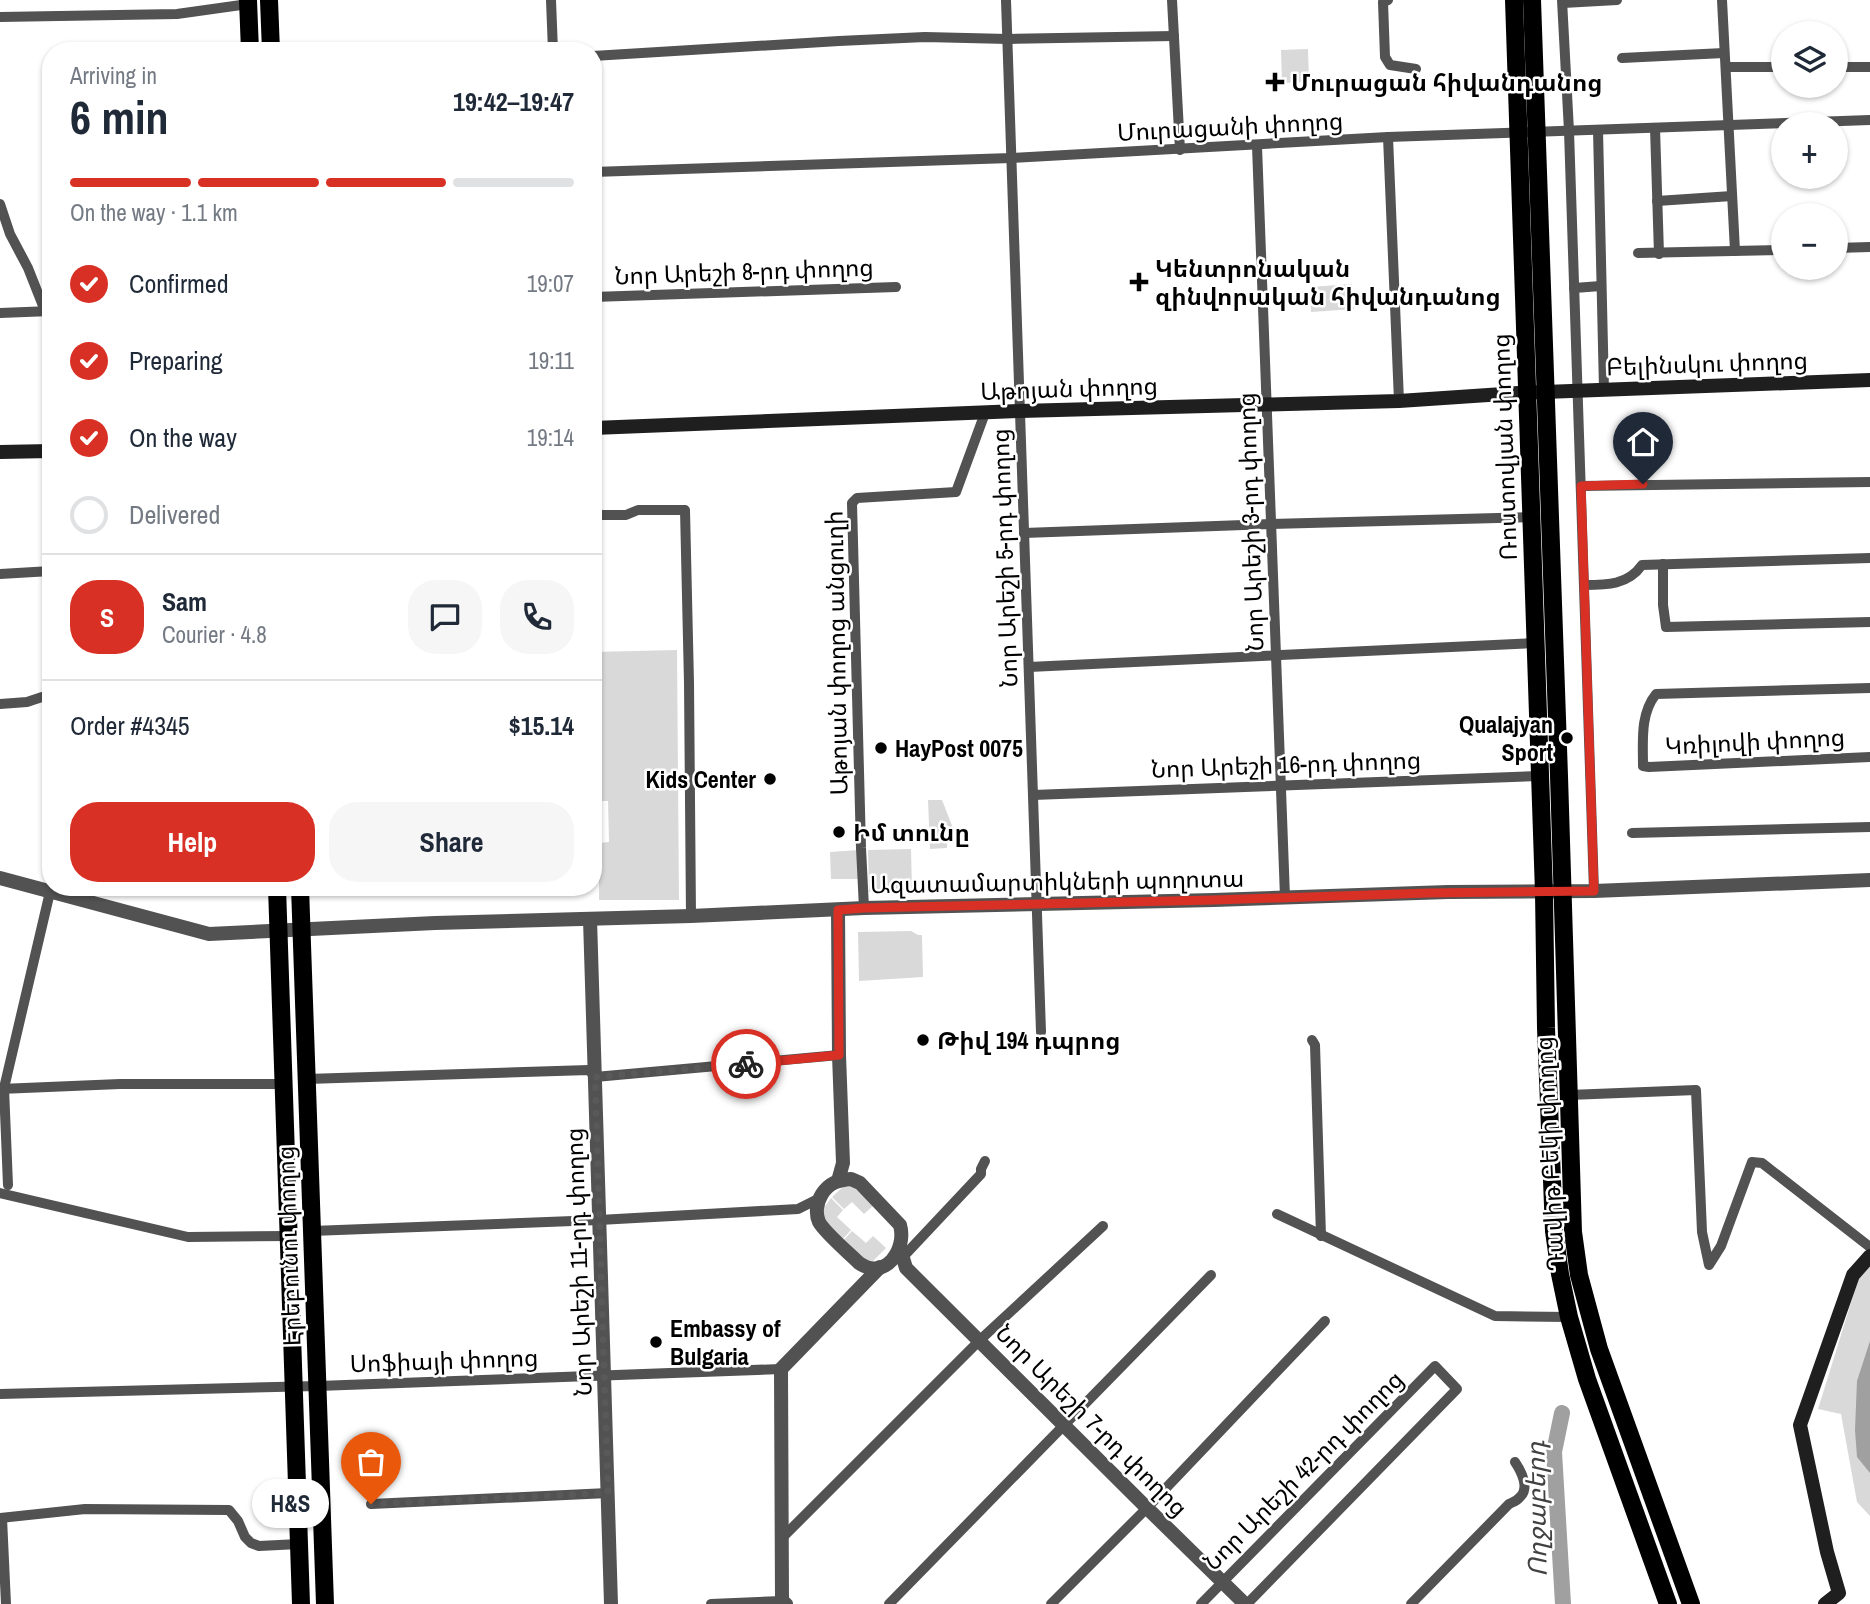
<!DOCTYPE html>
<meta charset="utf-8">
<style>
:root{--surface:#fff;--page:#f6f6f7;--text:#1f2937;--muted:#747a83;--line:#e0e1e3;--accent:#d93025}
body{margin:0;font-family:"Archivo Narrow","Noto Sans Armenian",sans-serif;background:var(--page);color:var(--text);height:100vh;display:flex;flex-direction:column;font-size:26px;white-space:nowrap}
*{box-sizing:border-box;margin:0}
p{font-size:23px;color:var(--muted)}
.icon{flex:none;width:38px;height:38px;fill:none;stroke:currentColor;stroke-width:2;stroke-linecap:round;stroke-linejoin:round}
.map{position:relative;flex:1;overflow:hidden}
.sheet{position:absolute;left:42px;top:42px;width:560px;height:854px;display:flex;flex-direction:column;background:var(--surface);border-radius:28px;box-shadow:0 2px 5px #0004}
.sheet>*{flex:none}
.buttons{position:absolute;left:1771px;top:21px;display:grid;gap:14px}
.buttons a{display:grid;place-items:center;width:77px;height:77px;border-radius:50%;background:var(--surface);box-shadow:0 2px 5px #0004;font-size:35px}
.pin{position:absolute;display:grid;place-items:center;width:60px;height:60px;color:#fff;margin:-72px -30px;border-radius:50% 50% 50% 0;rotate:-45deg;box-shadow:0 0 7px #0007}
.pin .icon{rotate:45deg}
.courier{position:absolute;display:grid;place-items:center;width:70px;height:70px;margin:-35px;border:5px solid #d93025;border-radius:50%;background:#fff;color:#222;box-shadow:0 2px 9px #0007}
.bubble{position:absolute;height:49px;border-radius:24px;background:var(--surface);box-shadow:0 2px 5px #0004;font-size:23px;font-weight:800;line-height:49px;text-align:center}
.overview em{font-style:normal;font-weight:800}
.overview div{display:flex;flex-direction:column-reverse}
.overview{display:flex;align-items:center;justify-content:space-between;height:119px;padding:0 28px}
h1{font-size:46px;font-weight:800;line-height:52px}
.bar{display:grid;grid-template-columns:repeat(4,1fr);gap:10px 7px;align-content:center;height:84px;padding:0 28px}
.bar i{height:9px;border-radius:5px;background:var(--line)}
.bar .on{background:var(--accent)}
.bar p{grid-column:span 4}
.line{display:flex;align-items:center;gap:18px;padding:0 28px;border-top:2px solid var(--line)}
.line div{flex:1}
.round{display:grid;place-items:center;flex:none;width:74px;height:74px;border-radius:28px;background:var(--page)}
ol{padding:0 28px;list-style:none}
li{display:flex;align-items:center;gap:21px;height:77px}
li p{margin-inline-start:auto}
li .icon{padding:7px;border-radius:50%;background:var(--accent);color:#fff;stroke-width:4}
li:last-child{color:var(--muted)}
li i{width:38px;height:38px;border:4px solid var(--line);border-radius:50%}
.cta{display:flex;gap:14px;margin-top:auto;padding:14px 28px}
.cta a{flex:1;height:80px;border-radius:28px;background:var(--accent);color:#fff;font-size:28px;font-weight:800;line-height:80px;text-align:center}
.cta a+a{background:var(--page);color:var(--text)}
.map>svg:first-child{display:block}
.green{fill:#d9d9d9}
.water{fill:#a0a0a0}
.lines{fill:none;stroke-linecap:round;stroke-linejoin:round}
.river{stroke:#a0a0a0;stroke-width:16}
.minor{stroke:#525252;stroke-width:10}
.tertiary{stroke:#525252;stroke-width:14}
.secondary{stroke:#1f1f1f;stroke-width:14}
.primary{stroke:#000;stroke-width:18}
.done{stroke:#595959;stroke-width:7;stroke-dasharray:0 12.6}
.route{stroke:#d93025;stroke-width:9}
.poi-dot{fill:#000;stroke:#fff;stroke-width:2.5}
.labels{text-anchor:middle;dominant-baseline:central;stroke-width:5;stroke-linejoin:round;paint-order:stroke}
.poi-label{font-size:24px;font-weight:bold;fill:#000;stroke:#fff;text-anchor:start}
.street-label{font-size:24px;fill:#000;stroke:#fff}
.water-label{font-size:26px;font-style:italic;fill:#414141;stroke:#fff}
</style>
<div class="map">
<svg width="1870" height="1604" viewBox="0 0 1870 1604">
<rect width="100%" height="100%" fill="#fff"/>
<g class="green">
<path d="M1308,49L1309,82L1282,83L1281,50Z"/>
<path d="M1352,284L1354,309L1311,312L1310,287Z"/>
<path d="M677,650L679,900H599V843L609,842L608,801H593V652Z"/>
<path d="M928,800H942L958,841H947V848L930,849Z"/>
<path d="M911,849L912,891L869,892L868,850Z"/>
<path d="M859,850L860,879H831L830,852Z"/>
<path d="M911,931L918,935H922L923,977L859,981L858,932Z"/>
<path d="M854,1185L875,1204L864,1214L852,1202L844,1209L832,1197L844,1186Z"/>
<path d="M831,1198L843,1210L837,1217L851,1230L841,1241L825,1223L823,1209Z"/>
<path d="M852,1231L866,1243L873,1236L886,1248L873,1261L863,1259L842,1242Z"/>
<path d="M1870,1265V1516L1857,1502L1841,1414L1818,1409L1859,1277Z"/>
</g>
<path class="water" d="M1870,1341V1473L1857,1457L1855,1430L1857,1381Z"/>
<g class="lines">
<path class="river" d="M1562,1413L1554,1452L1563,1604"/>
<g class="minor">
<path d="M551,0L553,51"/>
<path d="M1006,0L1041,1032"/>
<path d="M1172,0L1180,150"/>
<path d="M1388,0L1383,2L1385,57L1390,65L1416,69"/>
<path d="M1562,0L1569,131L1594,891"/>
<path d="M1722,0L1735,251"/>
<path d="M1563,3L1617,0"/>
<path d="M0,17L177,14L248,4"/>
<path d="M288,51L321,49"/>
<path d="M593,56L839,41L925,37L1008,39L1174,36"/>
<path d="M1622,58L1724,53"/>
<path d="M1726,67H1783"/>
<path d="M1836,67H1870"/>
<path d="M1655,128L1659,254"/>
<path d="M1598,130L1604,390"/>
<path d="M1388,137L1399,401"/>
<path d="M1257,146L1285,897"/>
<path d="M593,172L1011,158L1388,137L1870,120"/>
<path d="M1657,201L1732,196"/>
<path d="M0,204L10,234L28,268L45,311"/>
<path d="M1836,248L1870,247"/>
<path d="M1638,253L1783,250"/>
<path d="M1574,288L1601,286"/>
<path d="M593,297L896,287"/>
<path d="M0,313L51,311"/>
<path d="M1581,486L1870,482"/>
<path d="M593,515H626L638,510H685L689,683L691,916"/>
<path d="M1024,533L1271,524L1531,517"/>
<path d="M1663,564V605L1666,627L1870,622"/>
<path d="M0,574L51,571"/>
<path d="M1584,585C1607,585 1628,585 1642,565L1870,558"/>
<path d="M1029,667L1535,643"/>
<path d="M1870,688L1656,694C1640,714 1643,741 1643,766L1649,767L1870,757"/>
<path d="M0,704L27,702L42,697H51"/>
<path d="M1033,795L1539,776"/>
<path d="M1632,833L1870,827"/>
<path d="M864,908L861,848L852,503L857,498L956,492L985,413"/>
<path d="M1312,1040L1315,1045L1321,1236"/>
<path d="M307,1079L589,1070L595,1077L839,1055"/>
<path d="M0,1089L120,1084H284"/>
<path d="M1569,1095L1696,1090L1702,1232L1709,1265L1721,1246L1752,1162L1762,1163L1870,1247"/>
<path d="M8,1185L4,1088L50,892"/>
<path d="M0,1193L188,1237L289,1236"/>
<path d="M1277,1214L1495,1316L1569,1317"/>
<path d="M312,1231L599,1220L798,1209L820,1198"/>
<path d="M902,1258L981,1174V1169L985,1161"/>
<path d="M0,1394L318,1386L781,1369"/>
<path d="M371,1504L608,1493"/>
<path d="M0,1518L85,1509L229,1510L238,1521L245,1537L251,1543L259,1546L299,1544"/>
<path d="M2,1518L6,1604"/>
<path d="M781,1539L980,1340L1103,1226"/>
<path d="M711,1604L782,1601"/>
<path d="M889,1604L1211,1275"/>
<path d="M1051,1604L1147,1508L1325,1321"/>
<path d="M1201,1604L1435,1366L1457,1389L1247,1604"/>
<path d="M1411,1604L1509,1504C1513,1502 1517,1501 1520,1497C1530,1488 1521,1471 1515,1462"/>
</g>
<g class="tertiary">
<path d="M0,878L209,934L435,923L691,916L864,908L1214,900L1448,892L1594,891L1870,880"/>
<path d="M838,910L839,1055L843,1163L838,1181"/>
<path d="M590,919L611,1604"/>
<path d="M851,1179L860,1183L900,1225C907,1250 885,1281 859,1263C849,1253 825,1233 819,1222C815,1213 817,1202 822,1194C829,1183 838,1180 851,1179Z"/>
<path d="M900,1248L906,1268L1147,1508L1245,1604"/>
<path d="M786,1604L782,1601L781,1369L880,1267"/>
</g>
<g class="secondary">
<path d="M593,428L1020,411L1399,401L1518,393L1870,380"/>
<path d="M0,452L51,451"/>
<path d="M1825,1604L1839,1593L1827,1552L1800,1425L1853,1275L1870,1256"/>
</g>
<g class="primary">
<path d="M248,0L250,51"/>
<path d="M269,0L271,51"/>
<path d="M1514,0L1544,893L1546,1028L1554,1231L1560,1274L1569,1317L1587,1379L1668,1604"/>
<path d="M1532,0L1559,776L1573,1232L1579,1275L1599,1349L1691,1604"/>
<path d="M277,887L301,1604"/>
<path d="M300,887L325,1604"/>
</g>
</g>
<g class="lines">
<path class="done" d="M371,1504L608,1493L595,1077L746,1064"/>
<path class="route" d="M746,1064L839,1055L838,910L864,908L1214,900L1429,893L1594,891L1581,486L1643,484"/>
</g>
<g class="poi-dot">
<path d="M1271.5 71.5h7v7h7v7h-7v7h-7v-7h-7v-7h7z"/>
<path d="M1135.5 271.5h7v7h7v7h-7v7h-7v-7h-7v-7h7z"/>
<circle cx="1567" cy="738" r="7"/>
<circle cx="881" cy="748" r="7"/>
<circle cx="770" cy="779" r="7"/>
<circle cx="839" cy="832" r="7"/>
<circle cx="923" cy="1040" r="7"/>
<circle cx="656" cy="1342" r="7"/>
</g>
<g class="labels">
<g class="poi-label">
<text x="1291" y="82">Մուրացան հիվանդանոց</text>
<text x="1155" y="268">Կենտրոնական<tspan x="1155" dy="28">զինվորական հիվանդանոց</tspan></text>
<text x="1553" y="724" text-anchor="end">Qualajyan<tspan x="1553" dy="28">Sport</tspan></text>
<text x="895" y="748">HayPost 0075</text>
<text x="756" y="779" text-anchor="end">Kids Center</text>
<text x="853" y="832">Իմ տունը</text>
<text x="937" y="1040">Թիվ 194 դպրոց</text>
<text x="670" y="1328">Embassy of<tspan x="670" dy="28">Bulgaria</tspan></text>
</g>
<g class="street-label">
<text transform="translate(1230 126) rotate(-3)">Մուրացանի փողոց</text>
<text transform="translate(744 271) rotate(-2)">Նոր Արեշի 8-րդ փողոց</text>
<text transform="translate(1707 363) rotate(-2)">Բելինսկու փողոց</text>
<text transform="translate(1069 388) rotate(-2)">Աթոյան փողոց</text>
<text transform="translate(1504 447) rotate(-92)">Ռոստովյան փողոց</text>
<text transform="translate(1250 522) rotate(-92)">Նոր Արեշի 3-րդ փողոց</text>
<text transform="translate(1004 558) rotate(-92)">Նոր Արեշի 5-րդ փողոց</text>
<text transform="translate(836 653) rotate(-91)">Աթոյան փողոց անցուղի</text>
<text transform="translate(1755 741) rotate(-3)">Կռիլովի փողոց</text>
<text transform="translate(1286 764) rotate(-2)">Նոր Արեշի 16-րդ փողոց</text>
<text transform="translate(1057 881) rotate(-1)">Ազատամարտիկների պողոտա</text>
<text transform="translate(1549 1154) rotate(-93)">Դավիթ Բեկի փողոց</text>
<text transform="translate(288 1246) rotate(-92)">Էրեբունու փողոց</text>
<text transform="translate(578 1262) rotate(-92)">Նոր Արեշի 11-րդ փողոց</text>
<text transform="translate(444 1360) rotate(-2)">Սոֆիայի փողոց</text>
<text transform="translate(1092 1420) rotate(45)">Նոր Արեշի 7-րդ փողոց</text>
<text transform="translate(1303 1470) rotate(-45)">Նոր Արեշի 42-րդ փողոց</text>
</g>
<g class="water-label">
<text transform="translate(1536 1509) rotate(-91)">Ողջաբերդ</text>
</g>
</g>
</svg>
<div class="buttons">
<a><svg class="icon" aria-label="layers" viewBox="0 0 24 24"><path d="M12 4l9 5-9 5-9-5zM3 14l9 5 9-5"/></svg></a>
<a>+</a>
<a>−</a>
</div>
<div class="pin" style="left:371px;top:1504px;background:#ea580c"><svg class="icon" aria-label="bag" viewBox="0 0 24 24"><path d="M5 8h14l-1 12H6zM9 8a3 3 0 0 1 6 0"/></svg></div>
<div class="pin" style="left:1643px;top:484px;background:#1f2937"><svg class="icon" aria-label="home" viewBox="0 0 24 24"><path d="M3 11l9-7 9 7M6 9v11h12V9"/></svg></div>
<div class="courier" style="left:746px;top:1064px"><svg class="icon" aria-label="bike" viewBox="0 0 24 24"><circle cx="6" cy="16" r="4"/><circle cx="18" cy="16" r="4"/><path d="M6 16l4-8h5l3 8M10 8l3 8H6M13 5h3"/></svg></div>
<div class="bubble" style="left:252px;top:1479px;width:77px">H&amp;S</div>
<section class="sheet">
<div class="overview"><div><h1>6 min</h1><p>Arriving in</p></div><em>19:42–19:47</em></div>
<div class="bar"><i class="on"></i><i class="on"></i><i class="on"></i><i></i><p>On the way · 1.1 km</p></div>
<ol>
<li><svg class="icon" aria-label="check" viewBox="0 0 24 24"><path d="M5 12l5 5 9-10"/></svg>Confirmed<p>19:07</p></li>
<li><svg class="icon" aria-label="check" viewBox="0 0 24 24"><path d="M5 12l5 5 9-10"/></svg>Preparing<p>19:11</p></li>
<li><svg class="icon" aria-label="check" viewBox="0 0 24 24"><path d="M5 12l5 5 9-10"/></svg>On the way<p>19:14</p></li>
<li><i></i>Delivered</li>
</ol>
<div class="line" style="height:126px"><b class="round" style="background:var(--accent);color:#fff">S</b><div><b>Sam</b><p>Courier · 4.8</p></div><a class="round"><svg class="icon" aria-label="chat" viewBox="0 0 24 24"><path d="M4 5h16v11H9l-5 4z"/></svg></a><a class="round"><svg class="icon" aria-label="phone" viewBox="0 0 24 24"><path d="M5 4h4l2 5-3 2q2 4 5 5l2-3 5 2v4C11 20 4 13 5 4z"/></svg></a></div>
<div class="line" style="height:91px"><div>Order #4345</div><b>$15.14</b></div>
<div class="cta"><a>Help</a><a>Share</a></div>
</section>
</div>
